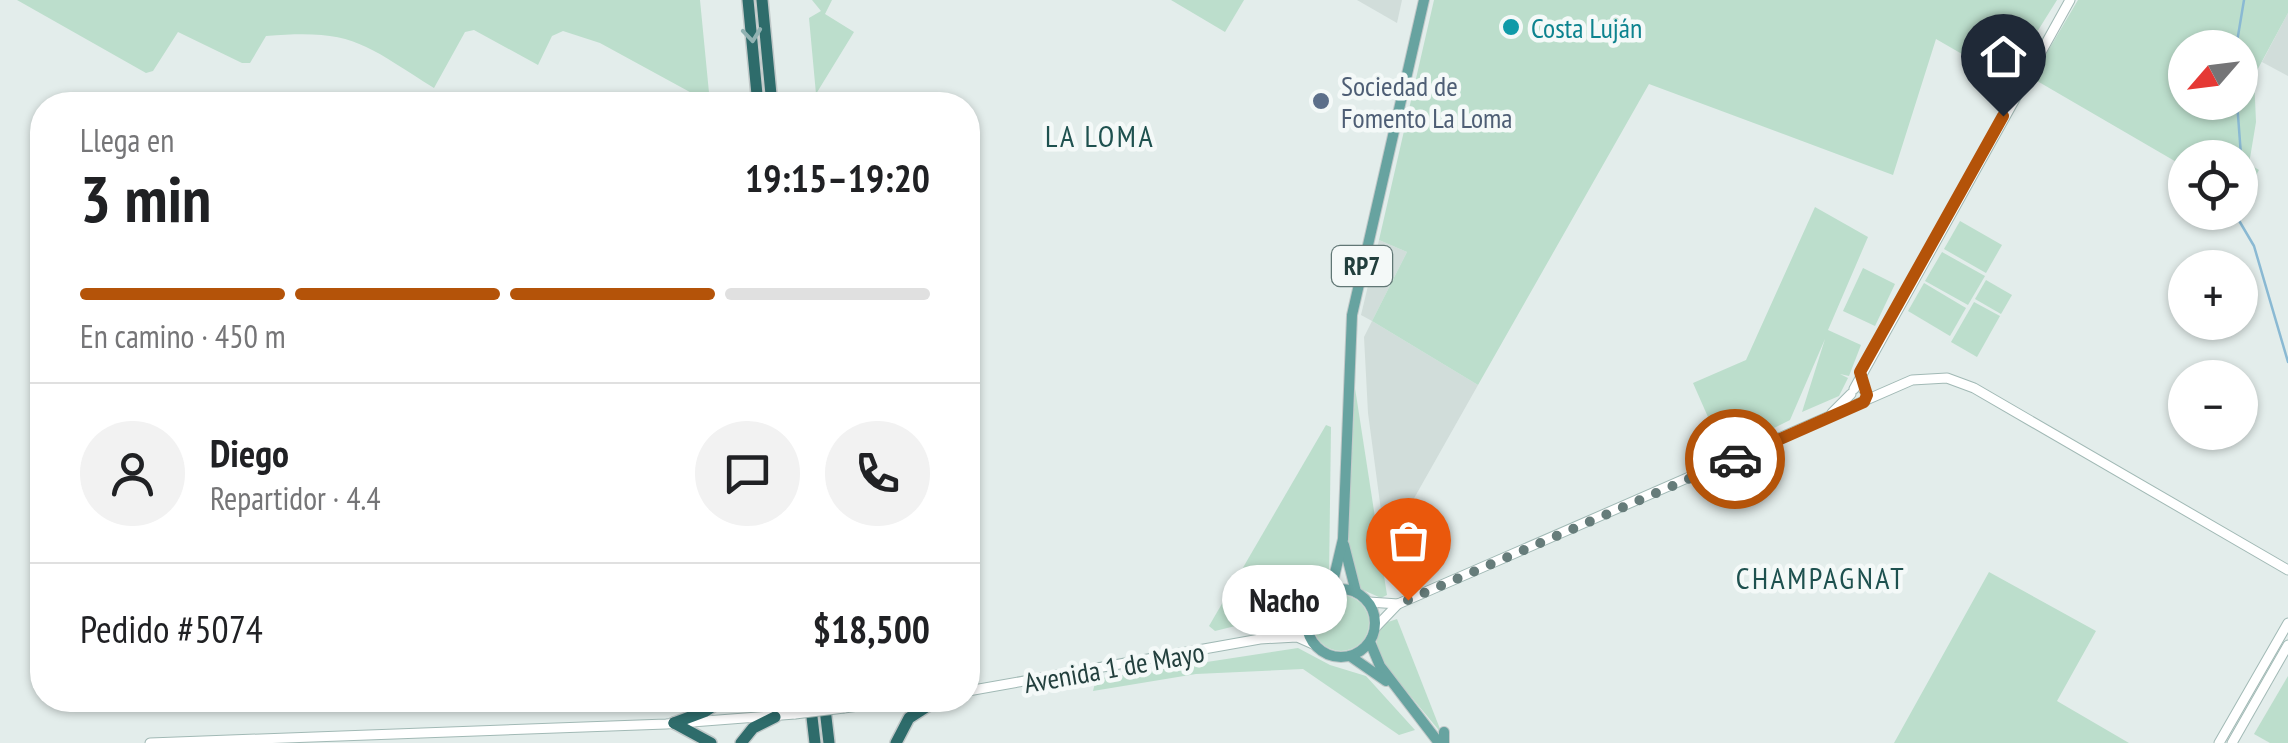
<!DOCTYPE html>
<html lang="es">
<meta charset="utf-8">
<style>
:root{--surface:#fff;--page:#f2f2f2;--text:#202124;--muted:#757577;--line:#e0e0e0;--accent:#b45309}
body{margin:0;font-family:"PT Sans Narrow",sans-serif;background:var(--page);color:var(--text);height:100vh;display:flex;flex-direction:column;font-size:38px;white-space:nowrap}
*{box-sizing:border-box;margin:0}
p{font-size:32px;color:var(--muted)}
.icon{flex:none;width:55px;height:55px;fill:none;stroke:currentColor;stroke-width:2;stroke-linecap:round;stroke-linejoin:round}
.map{position:relative;flex:1;overflow:hidden}
.side{position:absolute;left:30px;top:92px;width:950px;height:620px;display:flex;flex-direction:column;background:var(--surface);border-radius:40px;box-shadow:0 2px 8px #0004}
.side>*{flex:none}
.needle{width:65px;rotate:242deg}
.tools{position:absolute;left:2168px;top:30px;display:grid;gap:20px}
.tools a{display:grid;place-items:center;width:90px;height:90px;border-radius:50%;background:var(--surface);box-shadow:0 2px 8px #0004;font-size:50px}
.pin{position:absolute;display:grid;place-items:center;width:85px;height:85px;color:#fff;margin:-102px -42px;border-radius:50% 50% 50% 0;rotate:-45deg;box-shadow:0 0 10px #0007}
.pin .icon{rotate:45deg}
.courier{position:absolute;display:grid;place-items:center;width:100px;height:100px;margin:-50px;border:8px solid #b45309;border-radius:50%;background:#fff;color:#222;box-shadow:0 2px 12px #0007}
.bubble{position:absolute;height:70px;border-radius:35px;background:var(--surface);box-shadow:0 2px 8px #0004;font-size:32px;font-weight:800;line-height:70px;text-align:center}
.overview em{font-style:normal;font-weight:800}
.overview div{display:flex;flex-direction:column-reverse}
.overview{display:flex;align-items:center;justify-content:space-between;height:170px;padding:0 50px}
h1{font-size:65px;font-weight:800;line-height:75px}
.bar{display:grid;grid-template-columns:repeat(4,1fr);gap:15px 10px;align-content:center;height:120px;padding:0 50px}
.bar i{height:12px;border-radius:8px;background:var(--line)}
.bar .active{background:var(--accent)}
.bar p{grid-column:span 4}
.line{display:flex;align-items:center;gap:25px;padding:0 50px;border-top:2px solid var(--line)}
.line div{flex:1}
.round{display:grid;place-items:center;flex:none;width:105px;height:105px;border-radius:52px;background:var(--page)}
.map>svg:first-child{display:block}
.built{fill:#d1ddda}
.green{fill:#bcdecc;fill-rule:evenodd}
.lines{fill:none;stroke-linecap:round;stroke-linejoin:round}
.stream{stroke:#8ab9d3;stroke-width:2.5}
.secondary-casing{stroke:#a1b9b5;stroke-width:11}
.primary-casing{stroke:#c1c9c9;stroke-width:12}
.highway-casing{stroke:#c1c9c9;stroke-width:14}
.secondary{stroke:#fff;stroke-width:9}
.primary{stroke:#67a3a0;stroke-width:10}
.highway{stroke:#2e6c6b;stroke-width:11}
.secondary-bridge-casing{stroke:#a1b9b5;stroke-width:11;stroke-linecap:butt}
.secondary-bridge{stroke:#fff;stroke-width:9}
.oneway{stroke:#91b2b2}
.done{stroke:#667c7a;stroke-width:10;stroke-dasharray:0 18}
.route{stroke:#b45309;stroke-width:12}
.culture-dot{fill:#0f9aa8;stroke:#f4f9f8;stroke-width:4}
.service-dot{fill:#5c6f8a;stroke:#f4f9f8;stroke-width:4}
.labels{text-anchor:middle;dominant-baseline:central;stroke-width:9;stroke-linejoin:round;paint-order:stroke}
.shield{fill:#f4f9f8;stroke:#617775;stroke-width:2.5}
.shield-label{font-size:25px;font-weight:bold;fill:#223f3d}
.culture-label{font-size:28px;fill:#0d838f;stroke:#f4f9f8;text-anchor:start}
.service-label{font-size:28px;fill:#4e5e75;stroke:#f4f9f8;text-anchor:start}
.street-label{font-size:28px;fill:#223f3d;stroke:#f4f9f8}
.neighbourhood-label{font-size:30px;letter-spacing:2.5px;fill:#1e514f;stroke:#f4f9f8}
</style>
<div class="map">
<svg width="2288" height="743" viewBox="0 0 2288 743">
<rect width="100%" height="100%" fill="#e3edeb"/>
<g class="built">
<path d="M1357,0H1402L1397,23Z"/>
<path d="M2288,13V76L2262,62Z"/>
<path d="M1379,240L1407,252L1372,321L1478,385L1386,548L1368,413L1364,337L1372,321L1361,315Z"/>
</g>
<g class="green">
<path d="M17,0H700L710,103L600,43L563,31L552,36L538,65L474,30L465,32L434,88C362,43 353,29 266,36L250,63H242L178,32L153,71L146,73Z"/>
<path d="M812,0H832L825,14L854,32L816,94L809,18L821,11Z"/>
<path d="M1171,0H1244L1225,32Z"/>
<path d="M1434,0H2057L2007,80L1936,39L1893,175L1649,84L1478,385L1372,321L1407,252L1379,240Z"/>
<path d="M2078,0H2288V13L2254,76L2256,122L2249,164L2259,170L2242,201L2240,158H2185V167L2032,78ZM2185,48H2240V102H2185Z"/>
<path d="M1815,207L1868,237L1828,330L1861,345L1849,376L1840,374L1848,378L1839,396L1802,412L1825,339L1790,420L1770,430L1758,425L1753,437L1723,451L1693,383L1746,360Z"/>
<path d="M1960,221L2002,245L1986,273L1944,249Z"/>
<path d="M1942,252L1985,276L1968,305L1925,281Z"/>
<path d="M1863,268L1895,284L1875,326L1843,311Z"/>
<path d="M1986,280L2012,295L2001,314L1975,299Z"/>
<path d="M1924,283L1966,308L1950,336L1908,311Z"/>
<path d="M1974,302L2000,316L1977,357L1951,342Z"/>
<path d="M1355,388L1387,595L1381,598L1361,589L1348,541Z"/>
<path d="M1326,425L1331,427L1329,578L1292,612L1215,631L1209,626Z"/>
<path d="M1989,572L2096,631L2057,701L2129,743H1894Z"/>
<circle cx="1341" cy="623" r="28"/>
<path d="M1397,619L1442,734L1379,658L1376,636L1385,623Z"/>
<path d="M1298,648L1330,665L1366,676L1415,730L1399,735L1303,669L1196,674L1093,691L1096,679Z"/>
<path d="M2288,676V743H2270L2254,734Z"/>
</g>
<g class="lines">
<g class="stream">
<path d="M2236,48L2244,0"/>
<path d="M2237,102L2243,182L2240,190"/>
<path d="M2234,212L2254,246L2288,362"/>
</g>
<g class="secondary-casing">
<g id="secondary">
<path d="M1854,389L2070,0"/>
<path d="M1863,389L1865,391"/>
<path d="M1832,413L1851,394"/>
<path d="M1369,602L1398,604"/>
<path d="M1375,628L1398,604L1912,380L1947,378L1974,388L2288,570"/>
<path d="M1267,636L1309,610"/>
<path d="M968,691L1260,639L1297,637L1315,645"/>
<path d="M844,708L901,700"/>
<path d="M150,743L666,724L795,714"/>
<path d="M2219,743L2288,623"/>
<path d="M2232,743L2288,645"/>
</g>
</g>
<g class="primary-casing">
<g id="primary">
<path d="M1344,545L1356,592"/>
<circle cx="1341" cy="623" r="34"/>
<path d="M1331,590L1343,539L1352,315L1424,0"/>
<path d="M1370,642L1380,666L1439,743"/>
<path d="M1350,656L1386,681"/>
<path d="M1444,743V732"/>
</g>
</g>
<g class="highway-casing">
<g id="highway">
<path d="M748,0L758,105"/>
<path d="M762,0L772,105"/>
<path d="M810,700L815,743"/>
<path d="M824,700L829,743"/>
<path d="M674,723L706,711L722,700"/>
<path d="M674,723L711,743"/>
<path d="M741,743L753,728L775,717"/>
<path d="M896,743L909,718L937,700"/>
</g>
</g>
<use href="#secondary" class="secondary"/>
<use href="#primary" class="primary"/>
<use href="#highway" class="highway"/>
<g class="secondary-bridge-casing">
<path id="secondary-bridge" d="M795,714L844,708"/>
</g>
<use href="#secondary-bridge" class="secondary-bridge"/>
</g>
<defs><path id="oneway-chevron" d="M-2-3.5L2.5 0L-2 3.5" fill="none" stroke-width="1.6" stroke-linecap="round" stroke-linejoin="round" transform="scale(2.5)"/></defs>
<use class="oneway" href="#oneway-chevron" transform="translate(752 35) rotate(84)"/>
<g class="lines">
<path class="done" d="M1408,600L1735,459"/>
<path class="route" d="M1735,459L1864,402L1867,395L1860,372L2003,116"/>
</g>
<circle class="culture-dot" cx="1511" cy="27" r="10"/>
<circle class="service-dot" cx="1321" cy="101" r="10"/>
<g class="labels">
<rect class="shield" x="1332" y="246" width="60" height="40" rx="8"/>
<g class="shield-label">
<text x="1362" y="266">RP7</text>
</g>
<g class="culture-label">
<text x="1531" y="27">Costa Luján</text>
</g>
<g class="service-label">
<text x="1341" y="85">Sociedad de<tspan x="1341" dy="32">Fomento La Loma</tspan></text>
</g>
<g class="street-label">
<text transform="translate(1114 667) rotate(-10)">Avenida 1 de Mayo</text>
</g>
<g class="neighbourhood-label">
<text x="1100" y="135">LA LOMA</text>
<text x="1821" y="577">CHAMPAGNAT</text>
</g>
</g>
</svg>
<div class="tools">
<a><svg class="needle" viewBox="-14 -14 28 28"><path d="M0-13l5 13h-10z" fill="#e53935"/><path d="M0 13l5-13h-10z" fill="#757577"/></svg></a>
<a><svg class="icon" aria-label="locate" viewBox="0 0 24 24"><circle cx="12" cy="12" r="6"/><path d="M12 2v4M12 18v4M2 12h4M18 12h4"/></svg></a>
<a>+</a>
<a>−</a>
</div>
<div class="pin" style="left:1408px;top:600px;background:#ea580c"><svg class="icon" aria-label="bag" viewBox="0 0 24 24"><path d="M5 8h14l-1 12H6zM9 8a3 3 0 0 1 6 0"/></svg></div>
<div class="pin" style="left:2003px;top:116px;background:#1f2937"><svg class="icon" aria-label="home" viewBox="0 0 24 24"><path d="M3 11l9-7 9 7M6 9v11h12V9"/></svg></div>
<div class="courier" style="left:1735px;top:459px"><svg class="icon" aria-label="car" viewBox="0 0 24 24"><path d="M5 17H2v-5l4-1 3-4h7l3 4 3 1v5h-3M9 17h6M6 11h13"/><circle cx="7" cy="17" r="2"/><circle cx="17" cy="17" r="2"/></svg></div>
<div class="bubble" style="left:1222px;top:565px;width:125px">Nacho</div>
<section class="side">
<div class="overview"><div><h1>3 min</h1><p>Llega en</p></div><em>19:15–19:20</em></div>
<div class="bar"><i class="active"></i><i class="active"></i><i class="active"></i><i></i><p>En camino · 450 m</p></div>
<div class="line" style="height:180px"><a class="round"><svg class="icon" aria-label="person" viewBox="0 0 24 24"><circle cx="12" cy="8" r="4"/><path d="M4 21q1-7 8-7t8 7"/></svg></a><div><b>Diego</b><p>Repartidor · 4.4</p></div><a class="round"><svg class="icon" aria-label="chat" viewBox="0 0 24 24"><path d="M4 5h16v11H9l-5 4z"/></svg></a><a class="round"><svg class="icon" aria-label="phone" viewBox="0 0 24 24"><path d="M5 4h4l2 5-3 2q2 4 5 5l2-3 5 2v4C11 20 4 13 5 4z"/></svg></a></div>
<div class="line" style="height:130px"><div>Pedido #5074</div><b>$18,500</b></div>
</section>
</div>
